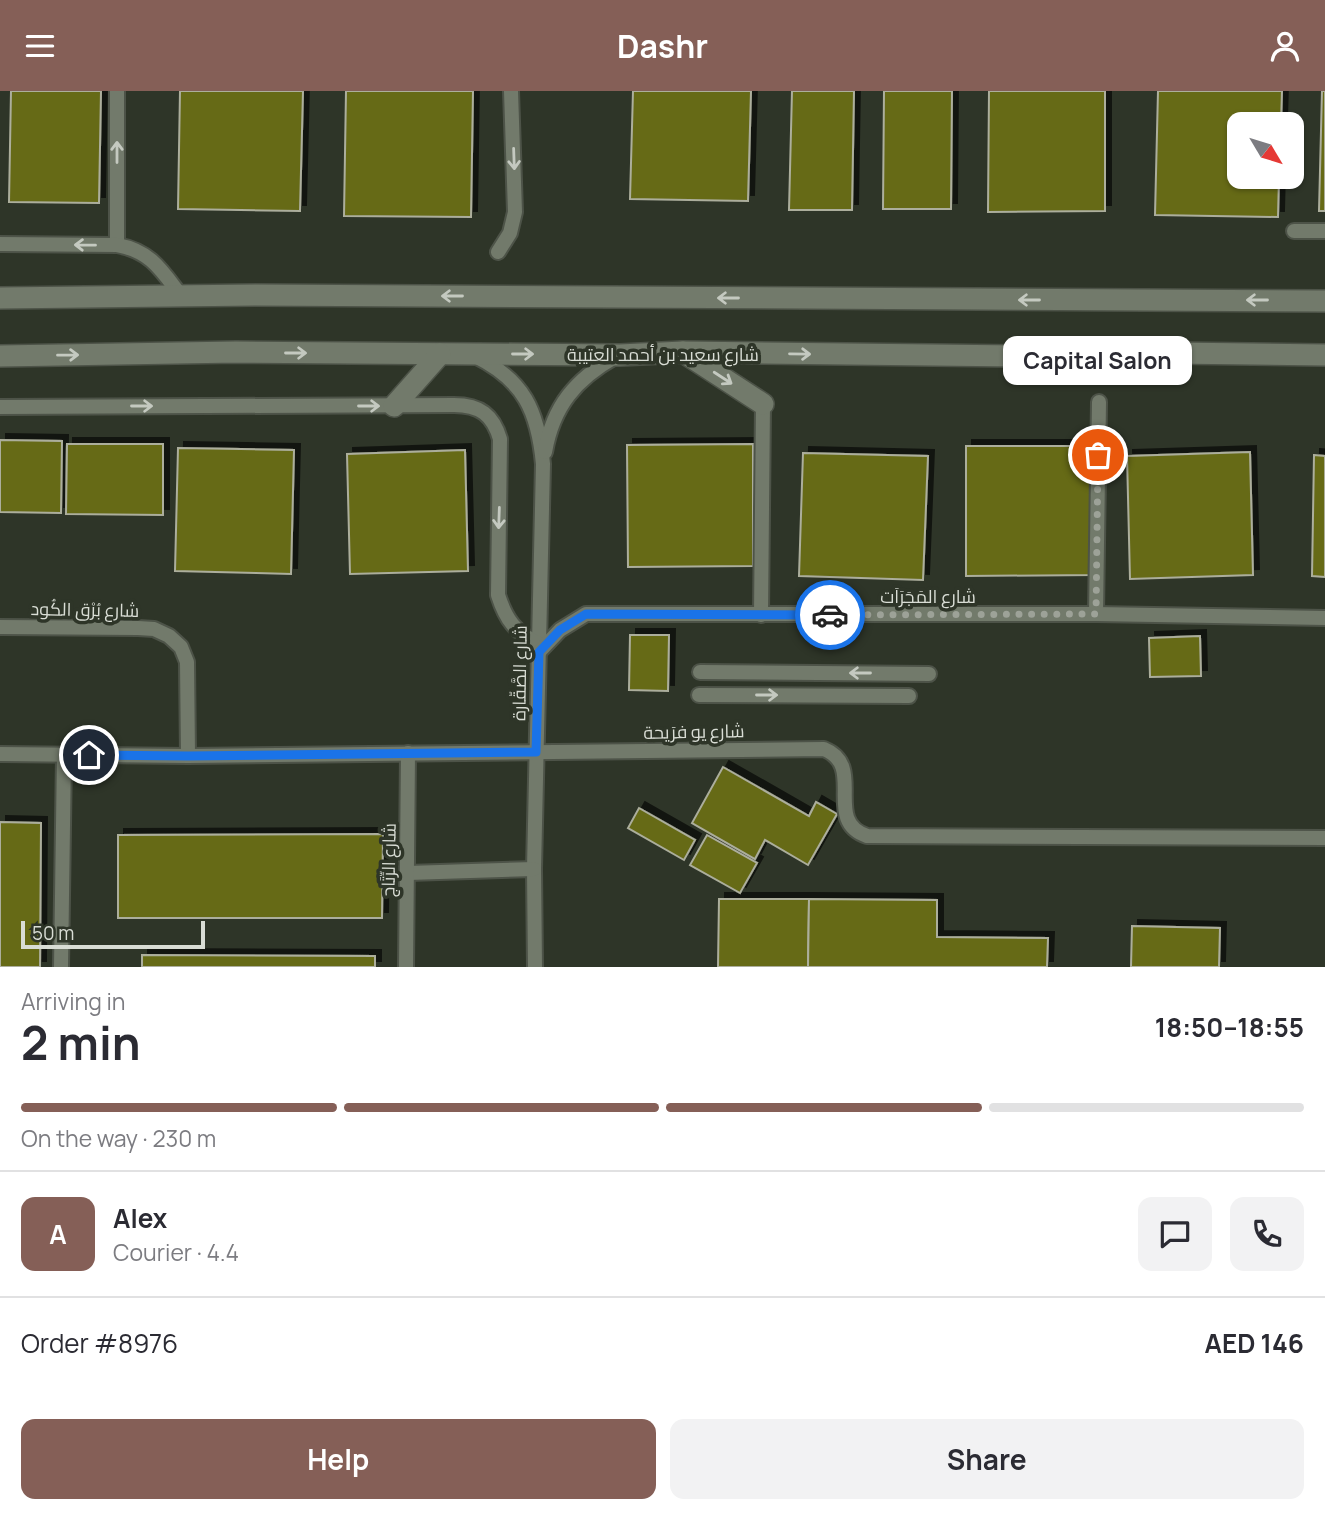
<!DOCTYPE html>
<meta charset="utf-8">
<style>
:root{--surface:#fff;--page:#f2f2f3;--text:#2b2b33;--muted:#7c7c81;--line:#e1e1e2;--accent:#855f57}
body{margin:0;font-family:Manrope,Cairo,sans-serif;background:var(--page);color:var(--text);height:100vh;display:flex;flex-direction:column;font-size:26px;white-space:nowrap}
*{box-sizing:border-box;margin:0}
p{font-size:23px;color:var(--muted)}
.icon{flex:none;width:38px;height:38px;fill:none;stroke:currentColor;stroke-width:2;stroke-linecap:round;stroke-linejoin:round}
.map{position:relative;height:876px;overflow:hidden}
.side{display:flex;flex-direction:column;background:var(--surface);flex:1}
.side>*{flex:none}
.needle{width:46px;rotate:128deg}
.tools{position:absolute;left:1227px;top:21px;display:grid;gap:14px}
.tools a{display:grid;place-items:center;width:77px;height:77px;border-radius:14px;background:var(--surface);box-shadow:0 2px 5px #0004;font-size:35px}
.scale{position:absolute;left:21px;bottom:18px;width:184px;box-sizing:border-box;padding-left:7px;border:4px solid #d9ddd5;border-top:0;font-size:19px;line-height:24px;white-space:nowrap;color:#d9ddd5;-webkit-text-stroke:5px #2e3528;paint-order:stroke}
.pin{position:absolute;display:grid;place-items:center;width:60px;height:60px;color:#fff;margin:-30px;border:4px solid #fff;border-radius:50%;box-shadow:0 2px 7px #0007}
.courier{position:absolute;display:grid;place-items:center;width:70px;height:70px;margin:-35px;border:5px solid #1a73e8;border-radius:50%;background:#fff;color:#222;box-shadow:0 2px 9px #0007}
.bubble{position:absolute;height:49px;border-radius:14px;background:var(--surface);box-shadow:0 2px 5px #0004;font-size:23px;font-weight:700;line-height:49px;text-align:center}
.summary em{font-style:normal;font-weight:700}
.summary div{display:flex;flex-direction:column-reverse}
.summary{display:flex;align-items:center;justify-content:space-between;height:119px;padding:0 21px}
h1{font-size:46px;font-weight:700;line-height:52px}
.bar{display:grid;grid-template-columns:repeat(4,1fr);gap:10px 7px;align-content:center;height:84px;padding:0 21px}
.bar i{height:9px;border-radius:5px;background:var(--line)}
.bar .current{background:var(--accent)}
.bar p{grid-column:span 4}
.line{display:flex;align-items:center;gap:18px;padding:0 21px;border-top:2px solid var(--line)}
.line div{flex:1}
.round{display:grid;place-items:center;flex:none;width:74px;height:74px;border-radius:14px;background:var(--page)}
.cta{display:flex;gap:14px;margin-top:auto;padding:14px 21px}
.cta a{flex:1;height:80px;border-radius:14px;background:var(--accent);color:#fff;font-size:28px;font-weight:700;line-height:80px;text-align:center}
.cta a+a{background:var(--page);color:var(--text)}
header{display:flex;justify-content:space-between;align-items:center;height:91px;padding:0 21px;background:var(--accent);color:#fff;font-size:32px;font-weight:700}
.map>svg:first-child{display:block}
.building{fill:#666a18;stroke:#acae9c;stroke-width:2;filter:url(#shadow)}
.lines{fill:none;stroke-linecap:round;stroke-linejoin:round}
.lane-casing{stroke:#4d5348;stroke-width:18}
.secondary-casing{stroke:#4d5348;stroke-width:24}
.lane{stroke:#727a6b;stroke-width:14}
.secondary{stroke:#727a6b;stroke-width:21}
.oneway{stroke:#c4c9c0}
.done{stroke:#9da298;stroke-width:7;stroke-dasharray:0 12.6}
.route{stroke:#1a73e8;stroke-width:9}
.labels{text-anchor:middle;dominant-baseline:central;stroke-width:7;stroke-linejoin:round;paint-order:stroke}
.street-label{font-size:18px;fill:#d9ddd5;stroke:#2e3528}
</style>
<header><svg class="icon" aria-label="menu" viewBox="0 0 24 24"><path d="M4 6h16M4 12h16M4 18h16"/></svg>Dashr<svg class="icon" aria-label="person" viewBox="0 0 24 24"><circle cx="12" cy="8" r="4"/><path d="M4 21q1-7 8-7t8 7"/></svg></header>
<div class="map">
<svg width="1325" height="876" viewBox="0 0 1325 876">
<defs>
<filter id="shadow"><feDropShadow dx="6" dy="-6" stdDeviation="0" flood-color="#0009"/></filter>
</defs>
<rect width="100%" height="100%" fill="#2e3528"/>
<g class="building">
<path d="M11,0H101L99,112L9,111Z"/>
<path d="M180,0H303L300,120L178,118Z"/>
<path d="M346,0H473L471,126L344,125Z"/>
<path d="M633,0H751L748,110L630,108Z"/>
<path d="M792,0H854L852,119H789Z"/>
<path d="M884,0H952L951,118H883Z"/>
<path d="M989,0H1105V120L988,121Z"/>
<path d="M1158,0H1282L1281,33H1239V86H1279L1278,126L1155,124Z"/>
<path d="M1322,0H1325V120H1319Z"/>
<path d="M0,349L62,350L61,422L0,421Z"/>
<path d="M67,353H163V424L66,423Z"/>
<path d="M753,353V475L628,476L627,354Z"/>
<path d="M966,355H1096V484L966,485Z"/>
<path d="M178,357L294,359L291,483L175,480Z"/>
<path d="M465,359L468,480L350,483L347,363Z"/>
<path d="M1250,361L1253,484L1130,488L1127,365Z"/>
<path d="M803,362L928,365L923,489L799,485Z"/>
<path d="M1314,364L1325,365V486L1312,485Z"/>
<path d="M630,544H669L668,600L629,599Z"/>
<path d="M1200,545L1201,585L1150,586L1149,547Z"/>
<path d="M723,676L809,725L816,711L837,723L808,774L765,749L755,768L692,732Z"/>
<path d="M639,717L695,749L684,769L628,737Z"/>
<path d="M0,731L41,732L40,876H0Z"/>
<path d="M383,743L382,827H118V744Z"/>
<path d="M707,744L757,772L740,802L690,774Z"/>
<path d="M719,808H809L808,876H718Z"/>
<path d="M809,808L937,809V846L1048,847L1047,876H808Z"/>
<path d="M1132,835L1220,837L1219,876H1131Z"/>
<path d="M142,864L375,865V876H142Z"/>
</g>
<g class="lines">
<g class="lane-casing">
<g id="lane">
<path d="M117,0V154"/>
<path d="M1294,140H1325"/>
<path d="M0,153L117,154C151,160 162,180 181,205"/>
<path d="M498,161L510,142L515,121L511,0"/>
<path d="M475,265C524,289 538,320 543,373L534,778L535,876"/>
<path d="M0,316L454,314C480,314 493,324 500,348L498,504C506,529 515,541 539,553"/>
<path d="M545,361C553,315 576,288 615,266"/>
<path d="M1096,523L1099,311"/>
<path d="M761,524L763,313"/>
<path d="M0,536L138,537L154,538L169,545L181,556L187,571L188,665"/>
<path d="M539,561L560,539L586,523H1096L1325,527"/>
<path d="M700,581L929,583"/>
<path d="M699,604L909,605"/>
<path d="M0,663L188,665L824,658C867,675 822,730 867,745L1325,747"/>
<path d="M408,782L534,778"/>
<path d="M61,876L64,664"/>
<path d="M406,876L408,662"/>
</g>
</g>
<g class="secondary-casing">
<g id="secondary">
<path d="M0,207L255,204L1325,210"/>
<path d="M683,261L763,313"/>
<path d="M0,265L236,261L620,264L683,261L1028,265L1173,262L1325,264"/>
<path d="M394,315L440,263"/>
</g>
</g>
<use href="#lane" class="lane"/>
<use href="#secondary" class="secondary"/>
</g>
<defs><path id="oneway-shaft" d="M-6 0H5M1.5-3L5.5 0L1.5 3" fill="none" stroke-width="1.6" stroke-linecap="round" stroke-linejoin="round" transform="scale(1.75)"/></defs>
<g class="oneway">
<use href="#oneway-shaft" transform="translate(117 61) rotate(-90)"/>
<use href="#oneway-shaft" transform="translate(514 68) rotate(88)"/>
<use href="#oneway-shaft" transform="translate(85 154) rotate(-179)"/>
<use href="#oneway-shaft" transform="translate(452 205) rotate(-180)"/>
<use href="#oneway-shaft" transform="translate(728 207) rotate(-180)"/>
<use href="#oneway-shaft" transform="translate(1029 209) rotate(-180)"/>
<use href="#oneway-shaft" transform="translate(1257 209) rotate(-180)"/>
<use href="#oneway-shaft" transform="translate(296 262)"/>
<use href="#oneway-shaft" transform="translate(523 263)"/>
<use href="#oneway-shaft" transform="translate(800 263) rotate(1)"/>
<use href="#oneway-shaft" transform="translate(68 264) rotate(-1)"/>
<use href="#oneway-shaft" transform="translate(723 287) rotate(33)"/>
<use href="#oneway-shaft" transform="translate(142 315)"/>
<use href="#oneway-shaft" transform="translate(369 315)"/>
<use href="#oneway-shaft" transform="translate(499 427) rotate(92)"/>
<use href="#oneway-shaft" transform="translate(860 582) rotate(-180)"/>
<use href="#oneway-shaft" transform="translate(767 604)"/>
</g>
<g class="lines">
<path class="done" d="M830,524L1096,523L1098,364"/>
<path class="route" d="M89,664L188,665L536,661L539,561L560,539L586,523L830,524"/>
</g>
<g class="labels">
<g class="street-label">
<text x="663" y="263">شارع سعيد بن أحمد العتيبة</text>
<text x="928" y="505">شارع المَجَرَاَت</text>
<text transform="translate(85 518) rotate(1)">شارع بُرْق الكُود</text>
<text transform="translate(519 582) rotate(-89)">شارع الصَّقّارة</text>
<text transform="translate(694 640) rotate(-1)">شارع يو فرَيحة</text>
<text transform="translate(388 769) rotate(-89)">شارع الرِّتَاج</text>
</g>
</g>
</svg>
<div class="tools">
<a><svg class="needle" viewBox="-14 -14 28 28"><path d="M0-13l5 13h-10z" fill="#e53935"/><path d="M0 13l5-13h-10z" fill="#7c7c81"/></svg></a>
</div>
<div class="scale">50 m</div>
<div class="pin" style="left:1098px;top:364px;background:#ea580c"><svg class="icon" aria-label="bag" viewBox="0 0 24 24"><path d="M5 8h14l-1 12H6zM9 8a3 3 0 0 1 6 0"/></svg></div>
<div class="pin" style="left:89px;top:664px;background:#1f2937"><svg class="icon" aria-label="home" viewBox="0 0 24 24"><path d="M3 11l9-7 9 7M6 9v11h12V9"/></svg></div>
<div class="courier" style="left:830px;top:524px"><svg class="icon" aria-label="car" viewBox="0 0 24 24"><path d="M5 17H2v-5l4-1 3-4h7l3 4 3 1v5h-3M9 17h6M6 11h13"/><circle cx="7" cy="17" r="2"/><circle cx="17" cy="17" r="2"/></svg></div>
<div class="bubble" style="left:1003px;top:245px;width:189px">Capital Salon</div>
</div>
<section class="side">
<div class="summary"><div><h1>2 min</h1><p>Arriving in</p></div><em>18:50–18:55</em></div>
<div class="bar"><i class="current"></i><i class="current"></i><i class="current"></i><i></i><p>On the way · 230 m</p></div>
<div class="line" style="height:126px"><b class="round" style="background:var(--accent);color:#fff">A</b><div><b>Alex</b><p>Courier · 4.4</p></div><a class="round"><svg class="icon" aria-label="chat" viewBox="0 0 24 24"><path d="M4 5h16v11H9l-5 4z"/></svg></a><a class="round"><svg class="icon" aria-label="phone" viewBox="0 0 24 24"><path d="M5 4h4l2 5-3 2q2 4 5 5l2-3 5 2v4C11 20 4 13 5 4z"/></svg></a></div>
<div class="line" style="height:91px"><div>Order #8976</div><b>AED 146</b></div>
<div class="cta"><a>Help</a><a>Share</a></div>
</section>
